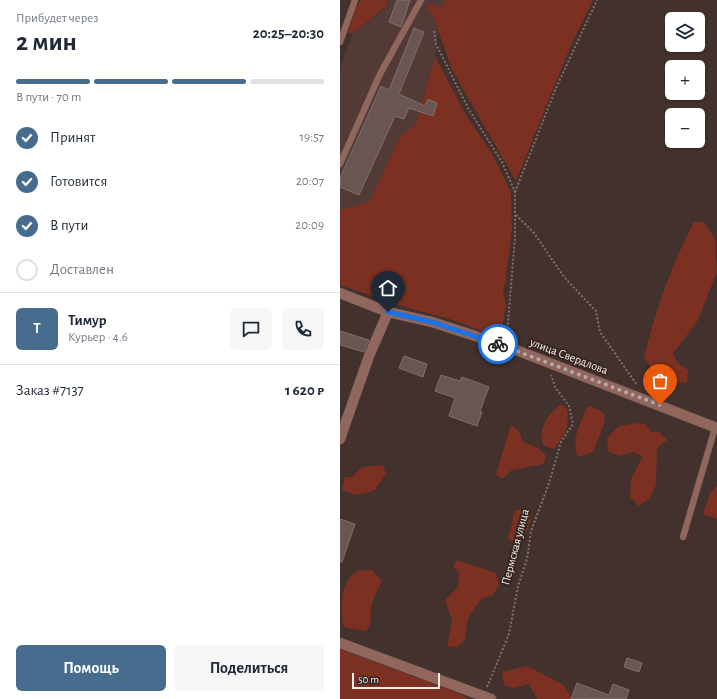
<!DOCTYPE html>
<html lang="ru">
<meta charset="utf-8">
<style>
:root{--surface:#fff;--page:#f6f6f7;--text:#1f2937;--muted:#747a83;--line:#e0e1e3;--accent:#476c8d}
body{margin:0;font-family:"Alegreya Sans",sans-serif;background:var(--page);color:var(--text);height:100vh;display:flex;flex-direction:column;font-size:15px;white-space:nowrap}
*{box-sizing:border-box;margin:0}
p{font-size:13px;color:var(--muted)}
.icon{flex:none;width:22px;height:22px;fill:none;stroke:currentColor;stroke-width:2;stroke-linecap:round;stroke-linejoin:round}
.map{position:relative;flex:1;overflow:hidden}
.panel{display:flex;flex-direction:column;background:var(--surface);width:340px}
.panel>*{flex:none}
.buttons{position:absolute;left:325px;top:12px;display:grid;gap:8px}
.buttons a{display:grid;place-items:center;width:40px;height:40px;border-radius:6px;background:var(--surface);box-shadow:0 1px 3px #0004;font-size:20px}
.scale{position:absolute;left:12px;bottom:10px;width:88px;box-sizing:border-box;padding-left:4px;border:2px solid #f5eae7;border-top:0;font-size:11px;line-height:14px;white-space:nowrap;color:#f5eae7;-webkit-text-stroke:3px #372723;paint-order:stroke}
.pin{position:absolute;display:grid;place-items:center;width:34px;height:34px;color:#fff;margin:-41px -17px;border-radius:50% 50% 50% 0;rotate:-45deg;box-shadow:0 0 4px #0007}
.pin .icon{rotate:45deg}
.courier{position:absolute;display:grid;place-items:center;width:40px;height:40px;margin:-20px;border:3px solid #1a73e8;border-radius:50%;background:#fff;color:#222;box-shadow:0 1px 5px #0007}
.overview em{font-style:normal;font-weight:600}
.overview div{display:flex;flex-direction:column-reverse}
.overview{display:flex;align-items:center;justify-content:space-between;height:68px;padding:0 16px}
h1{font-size:26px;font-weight:600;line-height:30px}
.bar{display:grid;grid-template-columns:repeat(4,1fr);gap:6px 4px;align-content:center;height:48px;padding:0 16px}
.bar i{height:5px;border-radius:3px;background:var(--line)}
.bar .on{background:var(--accent)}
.bar p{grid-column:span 4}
.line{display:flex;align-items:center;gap:10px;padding:0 16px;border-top:1px solid var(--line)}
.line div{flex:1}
.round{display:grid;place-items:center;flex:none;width:42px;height:42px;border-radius:6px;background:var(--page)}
ol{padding:0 16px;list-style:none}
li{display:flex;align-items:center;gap:12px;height:44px}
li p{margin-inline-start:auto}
li .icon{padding:4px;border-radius:50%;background:var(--accent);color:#fff;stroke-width:4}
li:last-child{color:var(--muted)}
li i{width:22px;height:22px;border:2px solid var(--line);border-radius:50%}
.action{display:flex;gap:8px;margin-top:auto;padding:8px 16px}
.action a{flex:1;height:46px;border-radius:6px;background:var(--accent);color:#fff;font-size:16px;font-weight:600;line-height:46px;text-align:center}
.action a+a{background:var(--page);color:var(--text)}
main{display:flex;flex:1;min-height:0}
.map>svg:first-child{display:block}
.built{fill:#523b36}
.green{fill:#7b3021}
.building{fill:#695652;stroke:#816e69}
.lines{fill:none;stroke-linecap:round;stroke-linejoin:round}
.lane-casing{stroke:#5f4f4b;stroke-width:7}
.street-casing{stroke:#5f4f4b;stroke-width:11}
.path{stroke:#7f706d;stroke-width:2;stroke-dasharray:2 2;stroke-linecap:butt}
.lane{stroke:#91675d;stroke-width:6}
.street{stroke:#91675d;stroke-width:10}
.done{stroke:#b6a9a6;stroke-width:4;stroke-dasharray:0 7.2}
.route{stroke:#1a73e8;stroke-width:5}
.labels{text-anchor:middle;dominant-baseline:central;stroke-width:4;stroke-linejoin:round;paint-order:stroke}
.street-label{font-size:12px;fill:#f5eae7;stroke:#372723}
</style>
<main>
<section class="panel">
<div class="overview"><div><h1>2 мин</h1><p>Прибудет через</p></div><em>20:25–20:30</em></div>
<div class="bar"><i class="on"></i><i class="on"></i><i class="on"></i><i></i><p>В пути · 70 m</p></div>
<ol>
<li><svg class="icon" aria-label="check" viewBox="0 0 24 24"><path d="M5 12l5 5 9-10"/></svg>Принят<p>19:57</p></li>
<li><svg class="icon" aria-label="check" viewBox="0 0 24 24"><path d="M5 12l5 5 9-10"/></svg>Готовится<p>20:07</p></li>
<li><svg class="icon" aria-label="check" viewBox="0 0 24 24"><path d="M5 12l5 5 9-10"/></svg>В пути<p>20:09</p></li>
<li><i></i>Доставлен</li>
</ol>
<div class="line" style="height:72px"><b class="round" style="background:var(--accent);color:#fff">Т</b><div><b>Тимур</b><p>Курьер · 4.6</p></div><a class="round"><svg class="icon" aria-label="chat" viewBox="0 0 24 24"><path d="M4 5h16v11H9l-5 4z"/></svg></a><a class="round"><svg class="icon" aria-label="phone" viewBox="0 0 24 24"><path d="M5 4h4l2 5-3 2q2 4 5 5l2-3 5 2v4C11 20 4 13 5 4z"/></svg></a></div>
<div class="line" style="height:52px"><div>Заказ #7137</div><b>1 620 ₽</b></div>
<div class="action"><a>Помощь</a><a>Поделиться</a></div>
</section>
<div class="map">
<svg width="377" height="699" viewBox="0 0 377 699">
<rect width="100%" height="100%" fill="#42312d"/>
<path class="built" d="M48,0H105L103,8L89,3L88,9L93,16L98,31L95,56L76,124L60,136L29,203L0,210V69L13,33L47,7Z"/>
<g class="green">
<path d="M21,0H48L47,6L13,33H8L17,5Z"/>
<path d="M105,0H253L231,45L176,181L112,70L93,16L87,9L89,3L103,8Z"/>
<path d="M95,56L126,115L151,152L171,192L172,228L165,284L163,290L166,305L160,338L116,321L69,308L0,285V210L29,202L60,136L76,124Z"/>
<path d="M354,222H364L375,239L377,272L358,320L333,354L339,364L348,370L347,383L321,380L304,358C315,311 332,264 354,222Z"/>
<path d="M221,404L227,409C230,429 225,433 214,449L203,445C198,428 208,414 221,404Z"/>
<path d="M248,406L259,410L265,415L264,424L253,452L238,457C231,438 240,424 248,406Z"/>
<path d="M296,423L306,424L311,432H319L327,440L317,448L316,485L309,499L299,506L290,497L291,479L303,456L293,452L279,456L268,451L267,438L279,426Z"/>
<path d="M171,425L179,431L183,442L198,448L206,455L204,464L172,470L162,479L156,475Z"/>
<path d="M43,465L46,474L34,491L15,495L2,490L5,477H12L22,467Z"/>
<path d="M377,486V519L363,514L370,493Z"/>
<path d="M175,510H183L192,515L184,539L179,545L168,539Z"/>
<path d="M117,560L156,573L159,585L153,595L141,599L128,618L125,640L117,647L107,646L112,620L105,600L118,587L119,573L113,566Z"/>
<path d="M32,570L42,581C38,590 32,599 31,609C30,621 33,621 26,631L4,627C0,611 0,581 16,572C20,570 27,570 32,570Z"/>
<path d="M0,649L121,694L128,699H0Z"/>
<path d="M187,666L224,685L232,699H197L189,684L174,688L164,685L162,672Z"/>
</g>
<g class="building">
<path d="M57,0H70L61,27L49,22Z"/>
<path d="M74,28L84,32L59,94L85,106L88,99L97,103L93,116L69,108L64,119L55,116L19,195L0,187V178L41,86L49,90Z"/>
<path d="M0,331L29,340L24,352L0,345Z"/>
<path d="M64,356L87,364L83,377L59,368Z"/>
<path d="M101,375L120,381L122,377L149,387L140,411L142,412L137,426L109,416L115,398L95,391Z"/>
<path d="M0,519L15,524L2,562H0Z"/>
<path d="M287,658L302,663L299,672L284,667Z"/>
<path d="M237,683L269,695L273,684L289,690L286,699H231Z"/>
</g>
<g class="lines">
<g class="lane-casing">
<g id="lane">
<path d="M0,42L15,0"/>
<path d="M0,164L40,74L81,0"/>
<path d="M343,537L375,428"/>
</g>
</g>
<g class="street-casing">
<g id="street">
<path d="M0,293L48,312L92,322L166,346L377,428"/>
<path d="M0,439L29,356L48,312"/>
<path d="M0,643L151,699"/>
</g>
</g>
<g class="path">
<path d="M94,31L96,44L128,108L162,162L175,192V237L167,335"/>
<path d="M175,192L216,88L257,0"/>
<path d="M176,215L194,233L224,277L256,311L260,332L297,385"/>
<path d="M147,687L169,634L178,586L187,559L191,531L208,486L221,442L233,424L229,406L215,387L211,375"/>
</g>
<use href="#lane" class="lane"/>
<use href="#street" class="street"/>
</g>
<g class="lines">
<path class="done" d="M158,344L320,405"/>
<path class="route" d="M48,312L92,322L158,344"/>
</g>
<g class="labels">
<g class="street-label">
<text transform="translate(229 356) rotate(21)">улица Свердлова</text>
<text transform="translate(175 547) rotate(-75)">Пермская улица</text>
</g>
</g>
</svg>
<div class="buttons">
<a><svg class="icon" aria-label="layers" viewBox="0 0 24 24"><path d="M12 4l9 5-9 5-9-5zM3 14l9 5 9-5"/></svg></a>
<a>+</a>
<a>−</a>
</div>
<div class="scale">50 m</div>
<div class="pin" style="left:320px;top:405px;background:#ea580c"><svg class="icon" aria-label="bag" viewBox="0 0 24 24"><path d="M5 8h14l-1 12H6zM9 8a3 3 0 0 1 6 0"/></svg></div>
<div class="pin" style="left:48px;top:312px;background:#1f2937"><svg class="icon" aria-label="home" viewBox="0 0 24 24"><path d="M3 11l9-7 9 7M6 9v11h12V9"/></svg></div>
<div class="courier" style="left:158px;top:344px"><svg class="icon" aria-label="bike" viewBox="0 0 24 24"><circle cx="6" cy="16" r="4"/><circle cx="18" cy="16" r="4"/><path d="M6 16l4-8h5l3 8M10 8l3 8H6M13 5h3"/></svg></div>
</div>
</main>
